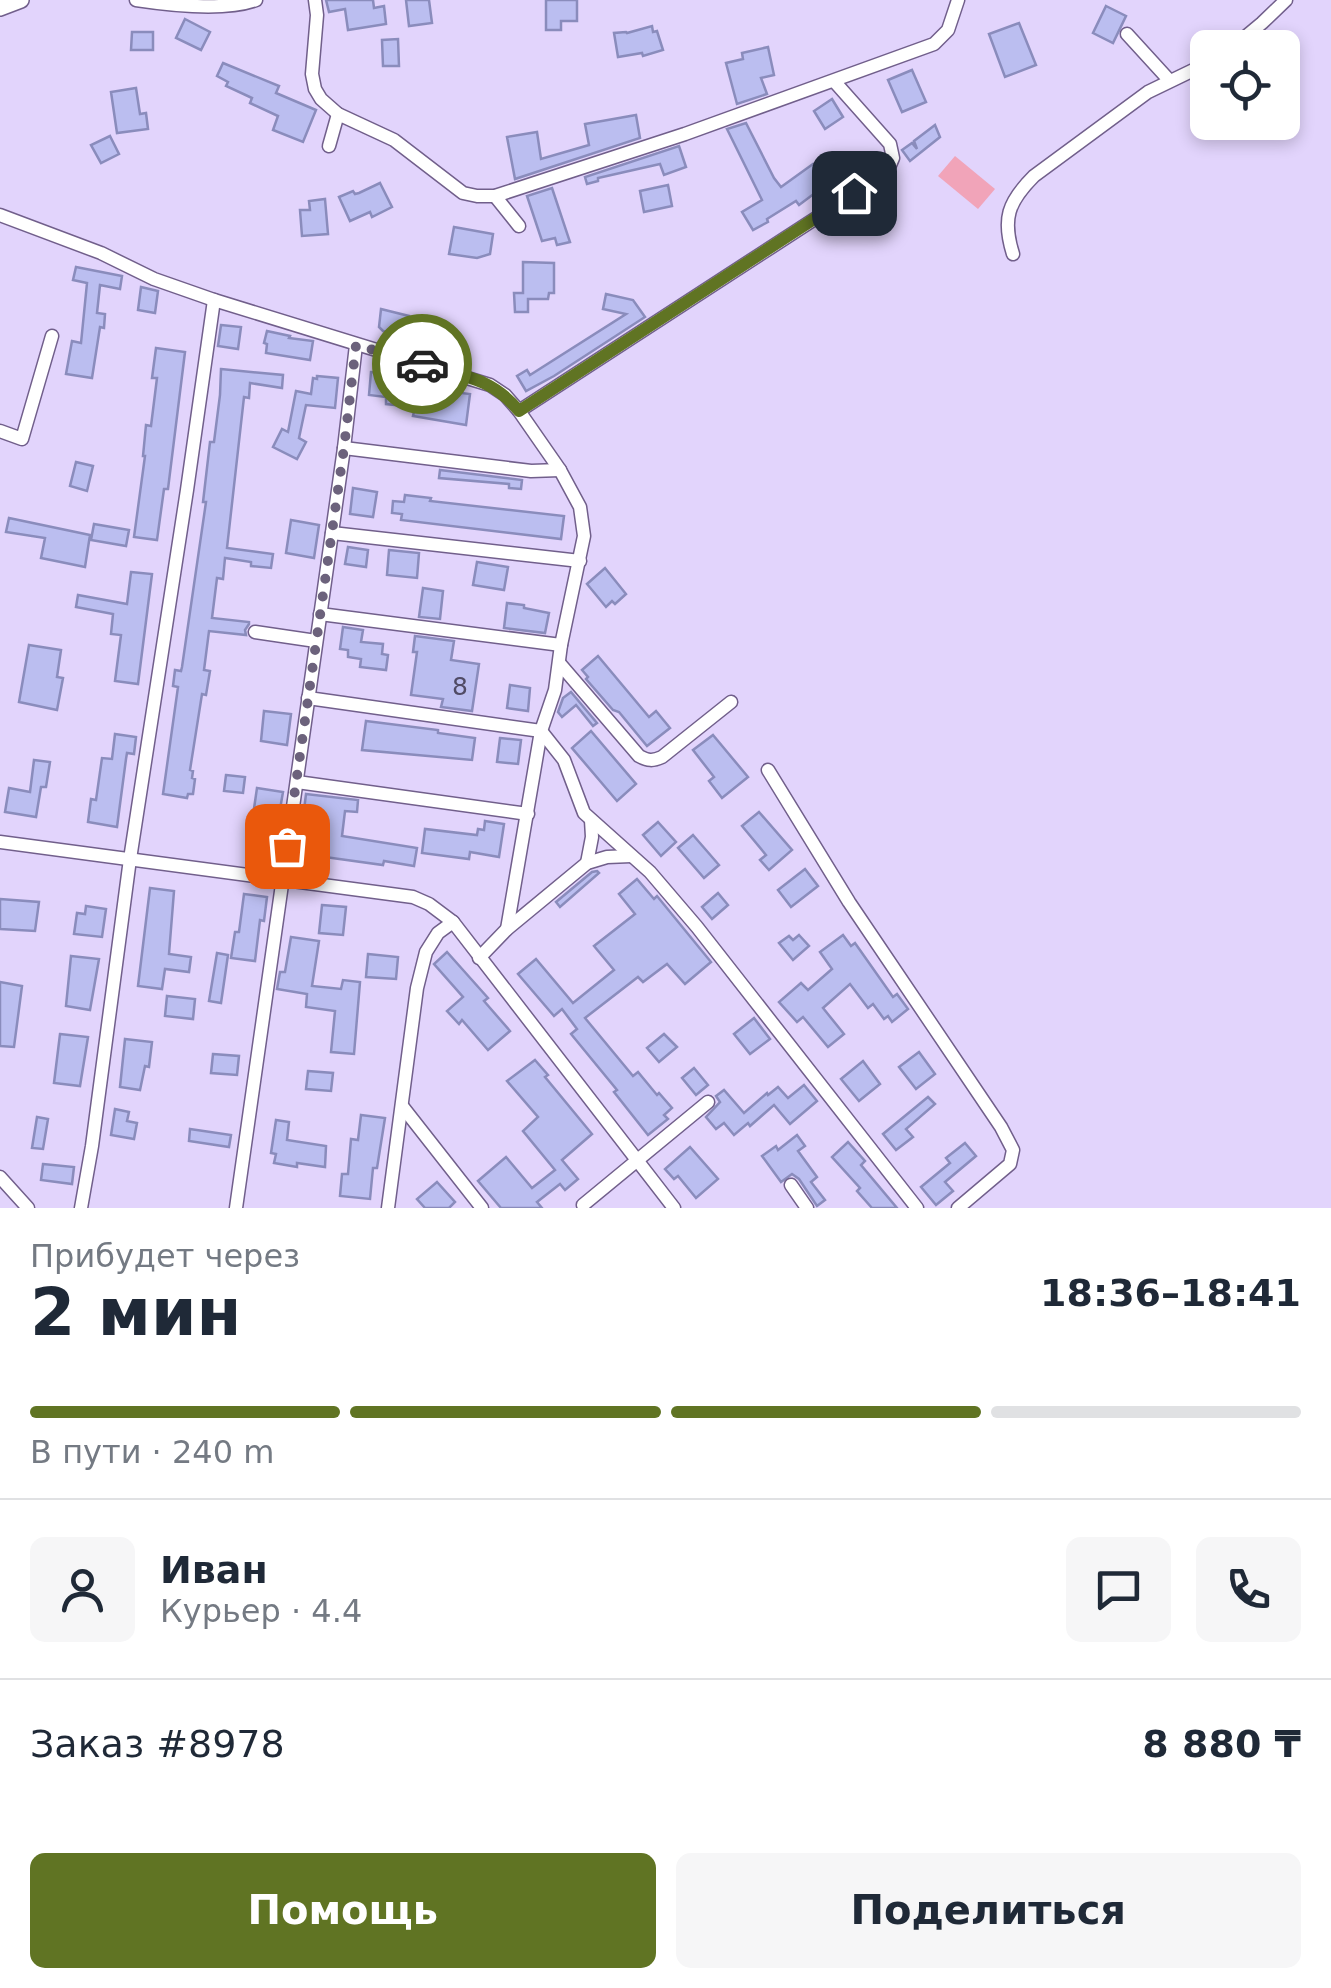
<!DOCTYPE html>
<html lang="ru">
<meta charset="utf-8">
<style>
:root{--surface:#fff;--page:#f6f6f7;--text:#1f2937;--muted:#747a83;--line:#e0e1e3;--accent:#607423}
body{margin:0;font-family:"DejaVu Sans",sans-serif;background:var(--page);color:var(--text);height:100vh;display:flex;flex-direction:column;font-size:38px;white-space:nowrap}
*{box-sizing:border-box;margin:0}
p{font-size:32px;color:var(--muted)}
.icon{flex:none;width:55px;height:55px;fill:none;stroke:currentColor;stroke-width:2;stroke-linecap:round;stroke-linejoin:round}
.map{position:relative;height:1208px;overflow:hidden}
.drawer{display:flex;flex-direction:column;background:var(--surface);flex:1}
.drawer>*{flex:none}
.tools{position:absolute;left:1190px;top:30px;display:grid;gap:20px}
.tools a{display:grid;place-items:center;width:110px;height:110px;border-radius:15px;background:var(--surface);box-shadow:0 5px 15px #0003;font-size:50px}
.pin{position:absolute;display:grid;place-items:center;width:85px;height:85px;color:#fff;margin:-42px;border-radius:20px;box-shadow:0 5px 15px #0006}
.courier{position:absolute;display:grid;place-items:center;width:100px;height:100px;margin:-50px;border:8px solid #607423;border-radius:50%;background:#fff;color:#222;box-shadow:0 2px 12px #0007}
.overview em{font-style:normal;font-weight:800}
.overview div{display:flex;flex-direction:column-reverse}
.overview{display:flex;align-items:center;justify-content:space-between;height:170px;padding:0 30px}
h1{font-size:65px;font-weight:800;line-height:75px}
.bar{display:grid;grid-template-columns:repeat(4,1fr);gap:15px 10px;align-content:center;height:120px;padding:0 30px}
.bar i{height:12px;border-radius:8px;background:var(--line)}
.bar .active{background:var(--accent)}
.bar p{grid-column:span 4}
.line{display:flex;align-items:center;gap:25px;padding:0 30px;border-top:2px solid var(--line)}
.line div{flex:1}
.round{display:grid;place-items:center;flex:none;width:105px;height:105px;border-radius:15px;background:var(--page)}
.action{display:flex;gap:20px;margin-top:auto;padding:20px 30px}
.action a{flex:1;height:115px;border-radius:15px;background:var(--accent);color:#fff;font-size:40px;font-weight:800;line-height:115px;text-align:center}
.action a+a{background:var(--page);color:var(--text)}
.map>svg:first-child{display:block}
.green{fill:#f1a4b9}
.building{fill:#bbbef0;stroke:#8a8cbc;stroke-width:2.5}
.lines{fill:none;stroke-linecap:round;stroke-linejoin:round}
.minor-casing{stroke:#715f8b;stroke-width:15}
.tertiary-casing{stroke:#715f8b;stroke-width:18}
.minor{stroke:#fff;stroke-width:12}
.tertiary{stroke:#fff;stroke-width:15}
.done{stroke:#6c627c;stroke-width:10;stroke-dasharray:0 18}
.route{stroke:#607423;stroke-width:12}
.labels{text-anchor:middle;dominant-baseline:central;stroke-width:10;stroke-linejoin:round;paint-order:stroke}
.number-label{font-size:25px;fill:#504b65}
</style>
<div class="map">
<svg width="1331" height="1208" viewBox="0 0 1331 1208">
<rect width="100%" height="100%" fill="#e2d4fc"/>
<path class="green" d="M955,156L995,189L978,209L938,176Z"/>
<g class="building">
<path d="M326,0H373L374,8L384,6L386,24L348,30L345,9L329,12Z"/>
<path d="M406,0H429L432,23L409,26Z"/>
<path d="M546,0H577V21H561V30H546Z"/>
<path d="M1106,6L1126,16L1113,43L1093,33Z"/>
<path d="M185,19L210,32L201,50L176,38Z"/>
<path d="M1019,23L1036,65L1005,77L989,34Z"/>
<path d="M652,26L653,32L657,31L663,50L643,56L642,53L618,57L614,33L626,32L627,33Z"/>
<path d="M132,32H153V50H131Z"/>
<path d="M398,39L399,66H383L382,40Z"/>
<path d="M768,47L774,75L761,78L767,94L737,104L726,63L743,59L742,53Z"/>
<path d="M223,63L279,86L276,93L316,110L303,142L273,130L278,116L250,103L252,98L226,86L228,82L217,76Z"/>
<path d="M912,70L926,102L902,112L888,80Z"/>
<path d="M136,88L140,114L146,113L148,129L117,133L111,92Z"/>
<path d="M832,99L843,117L825,129L814,111Z"/>
<path d="M636,115L640,138L515,179L507,137L537,132L541,159L589,145L585,124Z"/>
<path d="M746,123L774,178L781,187L813,164L827,184L799,205L796,201L767,219L768,222L753,230L742,212L762,200L727,129Z"/>
<path d="M935,125L940,137L910,161L902,150L912,143L917,149L914,141Z"/>
<path d="M110,136L119,154L101,163L91,145Z"/>
<path d="M679,146L686,167L664,175L660,164L598,178V181L587,184L585,177Z"/>
<path d="M380,183L392,207L372,217L370,212L350,221L339,197L353,191L355,194L359,193Z"/>
<path d="M668,185L672,206L644,212L640,191Z"/>
<path d="M552,188L570,242L557,245L555,238L542,241L527,196Z"/>
<path d="M325,199L328,234L302,236L300,210H310L309,201Z"/>
<path d="M454,227L493,234L490,254L477,258L449,254Z"/>
<path d="M523,262L554,263V293H549L548,299H528V312H515L514,293H523Z"/>
<path d="M76,267L122,276L120,289L100,285L97,313L105,314L104,328L100,327L92,378L66,374L72,341L81,343L87,283L73,280Z"/>
<path d="M141,287L158,291L155,313L138,310Z"/>
<path d="M606,294L633,300L645,317L554,376L526,391L517,376L527,370L530,375L626,314L603,309Z"/>
<path d="M381,309L409,316L404,336L383,331L379,327Z"/>
<path d="M221,325L241,327L238,349L218,346Z"/>
<path d="M267,331L290,336L289,338L313,341L310,360L266,353L267,344L264,343Z"/>
<path d="M156,348L185,352L168,489H164L157,540L134,537L145,456H143L146,425L151,426L157,378H152Z"/>
<path d="M221,369L283,375L282,388L250,383L249,398L244,397L227,548L273,554L271,568L251,566V562L225,558L223,579L217,578L212,618L249,622V624L245,630L246,635L209,631L204,670L210,671L206,695L202,694L190,770L193,771L192,778L195,779L193,794H188L187,798L163,794L178,687L173,686L175,670L181,671L182,667L206,502H203L210,442H214L220,395Z"/>
<path d="M371,372L404,375L403,386L470,394L466,425L413,416L415,407L386,404V397L369,395Z"/>
<path d="M317,376L338,378L335,408L306,405L299,438L306,442L297,459L273,447L282,429L288,432L296,391L311,394L313,378L317,379Z"/>
<path d="M76,462L93,466L87,491L70,486Z"/>
<path d="M440,470L522,480L521,489L509,488V484L439,478Z"/>
<path d="M353,488L377,492L373,517L350,514Z"/>
<path d="M405,495L431,498L430,501L564,516L561,539L401,520L402,514L392,513L393,501L404,502Z"/>
<path d="M9,518L90,535L85,567L41,558L45,538L6,532Z"/>
<path d="M291,520L319,525L314,558L286,553Z"/>
<path d="M94,524L129,530L126,546L91,540Z"/>
<path d="M348,547L368,550L366,567L345,564Z"/>
<path d="M389,550L419,553L417,578L387,575Z"/>
<path d="M477,562L508,567L504,590L473,585Z"/>
<path d="M605,568L626,594L615,604L612,601L606,607L587,584Z"/>
<path d="M131,572L152,574L138,684L115,681L121,635L111,634L113,614L76,607L78,595L127,604Z"/>
<path d="M423,588L443,591L440,619L419,617Z"/>
<path d="M507,603L524,605V608L549,613L545,633L504,628Z"/>
<path d="M343,627L363,630L361,642L383,644L382,654L388,655L386,670L360,667L361,659L348,657V650L340,649Z"/>
<path d="M415,636L454,641L451,660L479,664L472,711L441,707L443,699L411,695L417,652H413Z"/>
<path d="M29,645L61,650L57,677L63,678L57,710L19,702Z"/>
<path d="M598,656L649,717L656,711L670,728L647,746L619,712L613,710L586,679L588,677L582,670Z"/>
<path d="M510,685L530,688L528,711L507,708Z"/>
<path d="M571,692L597,723L593,726L576,705L562,717L558,712L563,698Z"/>
<path d="M264,711L291,714L287,745L261,741Z"/>
<path d="M366,721L438,730V733L475,738L472,760L362,750Z"/>
<path d="M591,731L636,784L617,801L572,748Z"/>
<path d="M115,734L136,737L134,754L127,753L126,759L117,827L88,822L91,799L96,800L102,758L112,759Z"/>
<path d="M713,735L748,777L722,798L709,781L714,777L693,750Z"/>
<path d="M500,738L521,740L518,764L497,762Z"/>
<path d="M34,760L50,762L46,787H41L36,817L5,812L9,788L30,792Z"/>
<path d="M226,775L245,777L243,793L224,791Z"/>
<path d="M257,788L283,792L279,815L267,813L262,838L250,836Z"/>
<path d="M306,794L358,800L357,812L345,811L342,836L417,848L414,866L384,861L383,865L303,854L308,811L304,810Z"/>
<path d="M759,812L792,850L769,870L760,860L766,855L742,826Z"/>
<path d="M485,821L504,824L499,857L470,852L469,859L422,853L425,829L477,835L478,829L484,830Z"/>
<path d="M658,822L676,842L661,856L643,835Z"/>
<path d="M693,835L719,865L704,878L678,848Z"/>
<path d="M805,869L818,886L791,907L778,890Z"/>
<path d="M597,871L599,873L560,907L556,902L592,872Z"/>
<path d="M637,879L654,899L657,896L711,962L685,984L667,964L643,982L638,977L585,1018L633,1076L638,1072L657,1095L659,1093L672,1108L664,1115L668,1119L648,1135L614,1092L617,1090L571,1034L577,1029L562,1009L554,1016L518,974L536,959L573,1003L614,970L594,946L635,914L619,894Z"/>
<path d="M150,888L174,891L169,954L191,957L189,972L165,969L162,989L138,986Z"/>
<path d="M718,893L728,905L712,919L702,907Z"/>
<path d="M244,894L267,897L264,921L260,920L255,961L231,958L235,932H239Z"/>
<path d="M0,899L39,902L35,931L0,929Z"/>
<path d="M322,905L346,907L343,935L319,933Z"/>
<path d="M86,906L106,909L102,937L74,934L77,913L85,914Z"/>
<path d="M799,935L809,946L793,960L779,943L789,936L793,940Z"/>
<path d="M843,935L851,946L855,943L893,997L897,994L908,1009L892,1022L888,1016L884,1019L873,1004L868,1008L850,984L823,1008L844,1034L828,1047L803,1017L797,1022L779,1002L801,983L808,990L832,969L820,952Z"/>
<path d="M291,937L319,941L312,986L341,989L343,980L360,982L354,1054L331,1052L335,1011L306,1007L307,994L277,989L280,972H285Z"/>
<path d="M447,952L488,998L484,1001L510,1031L488,1050L462,1020L459,1024L447,1011L463,997L434,964Z"/>
<path d="M217,953L228,955L221,1003L209,1001Z"/>
<path d="M368,954L398,957L396,979L366,977Z"/>
<path d="M71,956L99,959L90,1010L66,1006Z"/>
<path d="M0,982L22,986L14,1047L0,1046Z"/>
<path d="M167,996L195,999L193,1019L165,1016Z"/>
<path d="M754,1018L770,1039L750,1054L734,1034Z"/>
<path d="M60,1034L88,1037L80,1086L54,1083Z"/>
<path d="M664,1034L677,1047L659,1062L647,1048Z"/>
<path d="M125,1039L152,1042L149,1067L145,1066L140,1090L120,1087Z"/>
<path d="M919,1052L935,1074L916,1089L899,1067Z"/>
<path d="M213,1054L239,1056L237,1075L211,1073Z"/>
<path d="M535,1060L548,1075L545,1077L592,1134L562,1160L578,1179L565,1190L560,1184L537,1202L542,1208H501L478,1181L506,1157L532,1188L555,1170L523,1131L538,1117L507,1081Z"/>
<path d="M863,1061L880,1084L859,1101L841,1079Z"/>
<path d="M694,1068L708,1085L696,1095L682,1078Z"/>
<path d="M308,1071L333,1073L331,1091L306,1089Z"/>
<path d="M804,1085L817,1101L790,1124L774,1105L750,1126L748,1123L734,1135L724,1123L716,1129L706,1117L720,1102L716,1096L724,1090L744,1113L767,1093L768,1095L778,1087L788,1098Z"/>
<path d="M928,1097L935,1104L906,1129L913,1137L896,1150L883,1134Z"/>
<path d="M115,1109L129,1112L127,1121L137,1123L134,1139L111,1135Z"/>
<path d="M361,1115L385,1118L377,1168H373L370,1199L340,1196L342,1174H348L351,1139L358,1140Z"/>
<path d="M37,1117L48,1119L43,1149L32,1148Z"/>
<path d="M276,1120L289,1122L287,1140L326,1146L325,1167L297,1163V1167L274,1163L276,1154L271,1153Z"/>
<path d="M190,1129L231,1135L229,1147L189,1141Z"/>
<path d="M797,1135L805,1146L798,1151L817,1177L811,1182L825,1200L817,1206L799,1179L792,1174L781,1182L762,1156L776,1146L778,1150Z"/>
<path d="M848,1142L865,1161L861,1165L897,1208H872L857,1191L860,1188L832,1157Z"/>
<path d="M965,1143L976,1156L945,1182L953,1191L936,1205L921,1187L950,1163L946,1158Z"/>
<path d="M690,1147L718,1179L696,1198L678,1176L674,1179L665,1169Z"/>
<path d="M43,1164L74,1167L72,1184L41,1180Z"/>
<path d="M437,1182L455,1202L449,1208H425L417,1199Z"/>
</g>
<g class="lines">
<g class="minor-casing">
<g id="minor">
<path d="M136,0C169,5 226,11 256,0"/>
<path d="M315,0L317,15L312,74L315,89L321,99L338,114L394,140L463,193L477,196H495L685,134L934,44L948,30L958,0"/>
<path d="M1127,34L1169,80"/>
<path d="M1232,48L1262,23L1286,0"/>
<path d="M329,146L338,114"/>
<path d="M495,196L519,226"/>
<path d="M0,215L101,253L154,279L214,300L490,385L505,395L519,411L560,470L580,507L584,536L561,645L555,690L541,731L507,929"/>
<path d="M1013,254C1002,219 1008,202 1034,176L1148,92L1208,63"/>
<path d="M519,411L887,172L893,158L890,144L834,81"/>
<path d="M0,431L22,439L52,336"/>
<path d="M344,448L531,471L560,470"/>
<path d="M332,533L580,561"/>
<path d="M320,614L561,645"/>
<path d="M255,632L316,641"/>
<path d="M560,664L639,756C648,761 653,761 662,757L731,702"/>
<path d="M308,698L541,731L564,760L584,813L650,872L697,927L917,1208"/>
<path d="M768,770L849,902L1001,1127L1013,1150L1010,1164L958,1208"/>
<path d="M297,782L528,814"/>
<path d="M0,842L413,897L429,904L453,922L674,1208"/>
<path d="M587,863L592,837L591,820"/>
<path d="M479,958L507,929L587,863L607,857L631,856"/>
<path d="M402,1106L482,1208"/>
<path d="M0,1177L28,1208"/>
<path d="M791,1185L807,1208"/>
<path d="M583,1205L708,1102"/>
<path d="M81,1208L92,1146L130,859L187,490L214,300"/>
<path d="M236,1208L344,448L356,345"/>
<path d="M388,1208L417,988L426,952L438,933L453,922"/>
</g>
</g>
<g class="tertiary-casing">
<path id="tertiary" d="M0,8L21,0"/>
</g>
<use href="#minor" class="minor"/>
<use href="#tertiary" class="tertiary"/>
</g>
<g class="lines">
<path class="done" d="M287,846L344,448L356,345L422,364"/>
<path class="route" d="M422,364C462,376 491,377 519,411L854,193"/>
</g>
<g class="labels">
<g class="number-label">
<text x="460" y="686">8</text>
</g>
</g>
</svg>
<div class="tools">
<a><svg class="icon" aria-label="locate" viewBox="0 0 24 24"><circle cx="12" cy="12" r="6"/><path d="M12 2v4M12 18v4M2 12h4M18 12h4"/></svg></a>
</div>
<div class="pin" style="left:287px;top:846px;background:#ea580c"><svg class="icon" aria-label="bag" viewBox="0 0 24 24"><path d="M5 8h14l-1 12H6zM9 8a3 3 0 0 1 6 0"/></svg></div>
<div class="pin" style="left:854px;top:193px;background:#1f2937"><svg class="icon" aria-label="home" viewBox="0 0 24 24"><path d="M3 11l9-7 9 7M6 9v11h12V9"/></svg></div>
<div class="courier" style="left:422px;top:364px"><svg class="icon" aria-label="car" viewBox="0 0 24 24"><path d="M5 17H2v-5l4-1 3-4h7l3 4 3 1v5h-3M9 17h6M6 11h13"/><circle cx="7" cy="17" r="2"/><circle cx="17" cy="17" r="2"/></svg></div>
</div>
<section class="drawer">
<div class="overview"><div><h1>2 мин</h1><p>Прибудет через</p></div><em>18:36–18:41</em></div>
<div class="bar"><i class="active"></i><i class="active"></i><i class="active"></i><i></i><p>В пути · 240 m</p></div>
<div class="line" style="height:180px"><a class="round"><svg class="icon" aria-label="person" viewBox="0 0 24 24"><circle cx="12" cy="8" r="4"/><path d="M4 21q1-7 8-7t8 7"/></svg></a><div><b>Иван</b><p>Курьер · 4.4</p></div><a class="round"><svg class="icon" aria-label="chat" viewBox="0 0 24 24"><path d="M4 5h16v11H9l-5 4z"/></svg></a><a class="round"><svg class="icon" aria-label="phone" viewBox="0 0 24 24"><path d="M5 4h4l2 5-3 2q2 4 5 5l2-3 5 2v4C11 20 4 13 5 4z"/></svg></a></div>
<div class="line" style="height:130px"><div>Заказ #8978</div><b>8 880 ₸</b></div>
<div class="action"><a>Помощь</a><a>Поделиться</a></div>
</section>
